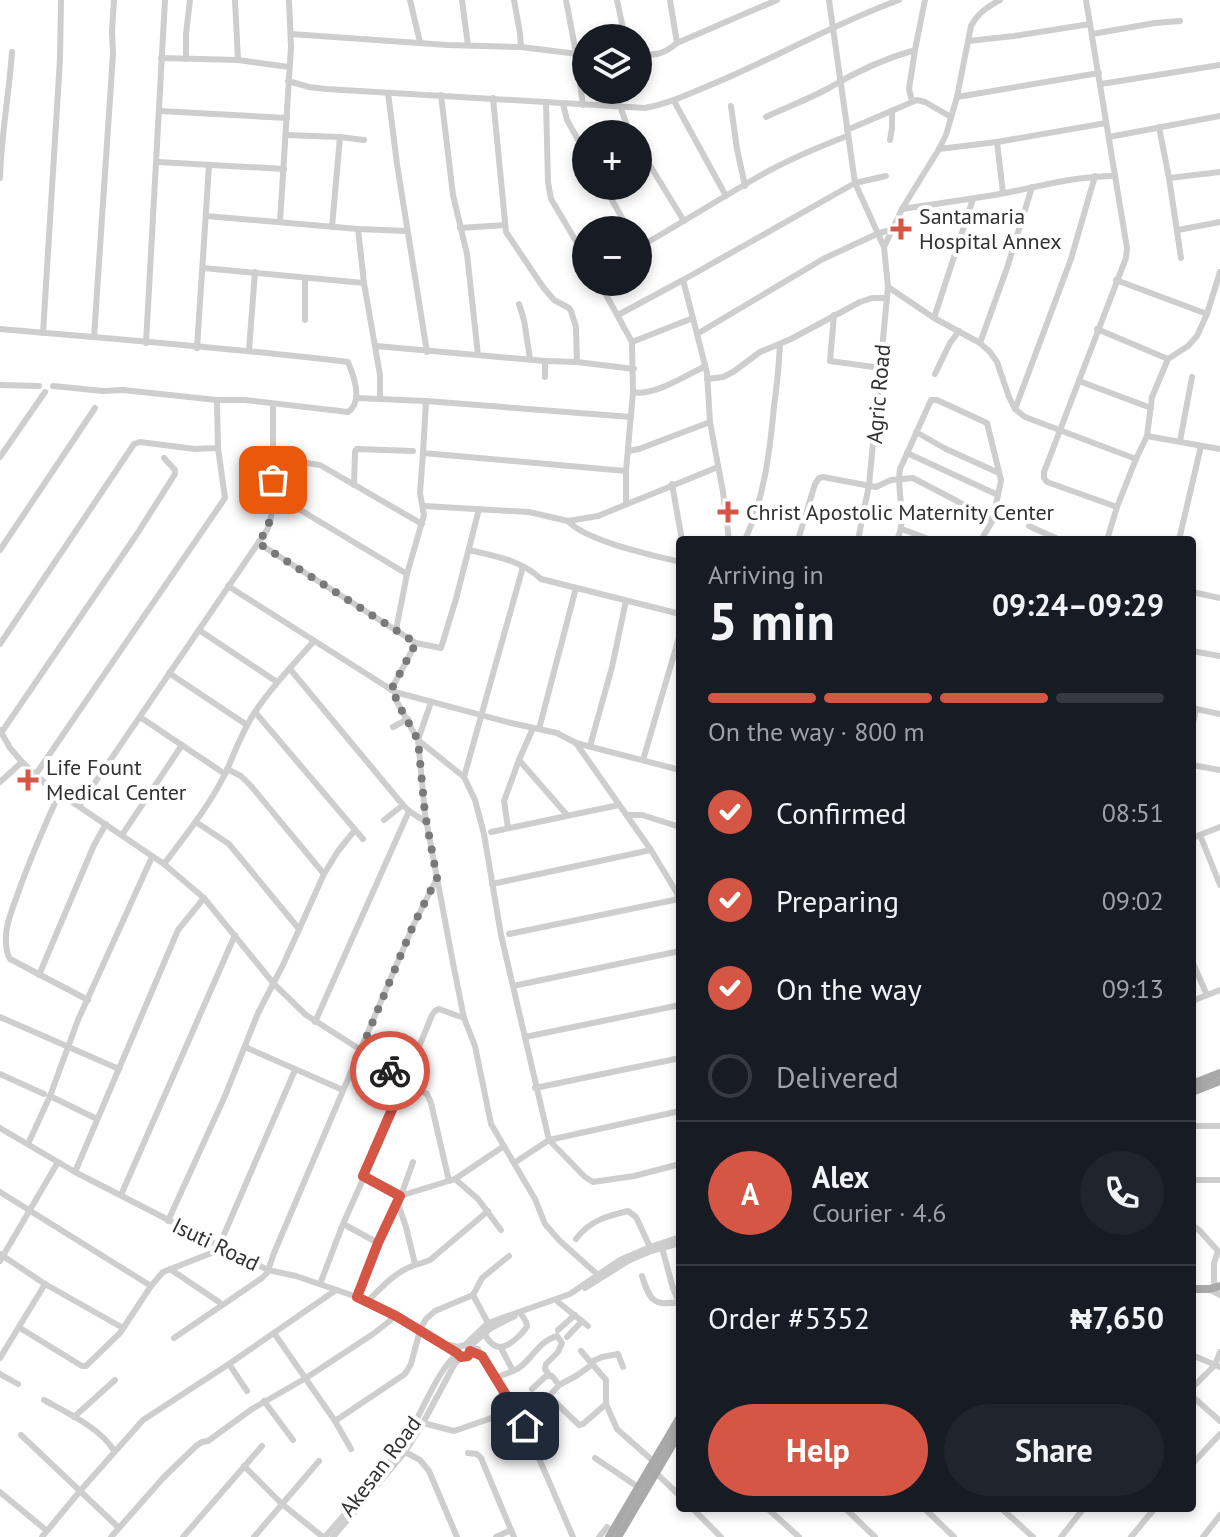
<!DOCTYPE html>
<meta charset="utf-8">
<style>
:root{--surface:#171b24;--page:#20242c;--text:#f1f3f6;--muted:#9ea1a6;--line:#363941;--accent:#d65646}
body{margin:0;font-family:"PT Sans",sans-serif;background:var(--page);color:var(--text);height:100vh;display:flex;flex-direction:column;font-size:30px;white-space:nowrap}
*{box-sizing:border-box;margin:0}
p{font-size:26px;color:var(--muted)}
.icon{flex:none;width:44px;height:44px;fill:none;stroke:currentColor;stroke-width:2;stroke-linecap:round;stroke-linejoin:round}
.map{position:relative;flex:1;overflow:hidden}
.panel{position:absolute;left:676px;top:536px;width:520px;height:976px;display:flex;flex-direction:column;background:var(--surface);border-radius:8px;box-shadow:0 4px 12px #0003}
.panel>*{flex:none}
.fabs{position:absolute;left:572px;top:24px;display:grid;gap:16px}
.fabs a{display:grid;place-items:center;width:80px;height:80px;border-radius:50%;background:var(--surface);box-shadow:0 4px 12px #0003;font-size:40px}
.pin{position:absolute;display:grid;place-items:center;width:68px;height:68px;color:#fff;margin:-34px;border-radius:16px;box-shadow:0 4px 12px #0006}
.courier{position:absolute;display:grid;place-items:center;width:80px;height:80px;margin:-40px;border:6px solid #d65646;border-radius:50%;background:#fff;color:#222;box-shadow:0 2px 10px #0007}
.summary em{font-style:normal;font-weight:600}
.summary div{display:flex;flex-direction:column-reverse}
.summary{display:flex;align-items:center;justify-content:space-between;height:136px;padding:0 32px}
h1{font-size:52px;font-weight:600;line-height:60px}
.bar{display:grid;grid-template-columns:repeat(4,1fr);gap:12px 8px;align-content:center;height:96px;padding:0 32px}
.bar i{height:10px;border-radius:6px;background:var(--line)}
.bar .current{background:var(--accent)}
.bar p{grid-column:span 4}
.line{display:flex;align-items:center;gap:20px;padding:0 32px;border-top:2px solid var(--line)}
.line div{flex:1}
.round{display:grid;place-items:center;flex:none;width:84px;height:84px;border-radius:42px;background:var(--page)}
ol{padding:0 32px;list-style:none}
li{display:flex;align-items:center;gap:24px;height:88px}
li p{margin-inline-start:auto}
li .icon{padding:8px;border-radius:50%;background:var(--accent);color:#fff;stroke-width:4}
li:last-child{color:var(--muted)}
li i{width:44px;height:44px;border:4px solid var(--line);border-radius:50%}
.primary-button{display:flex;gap:16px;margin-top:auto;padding:16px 32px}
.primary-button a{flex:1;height:92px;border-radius:48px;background:var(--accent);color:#fff;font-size:32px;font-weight:600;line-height:92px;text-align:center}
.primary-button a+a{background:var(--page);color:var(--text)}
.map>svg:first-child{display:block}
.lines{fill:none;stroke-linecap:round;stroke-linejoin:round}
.minor{stroke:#cecece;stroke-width:6}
.major{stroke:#a9a9a9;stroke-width:8}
.done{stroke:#797979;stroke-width:8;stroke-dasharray:0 14.4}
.route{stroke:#d65646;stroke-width:10}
.poi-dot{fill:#d65646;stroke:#fff;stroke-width:3}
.labels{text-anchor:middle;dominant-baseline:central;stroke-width:8;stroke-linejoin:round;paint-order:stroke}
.poi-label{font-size:22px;fill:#313131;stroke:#fff;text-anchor:start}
.street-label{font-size:22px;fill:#313131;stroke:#fff}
</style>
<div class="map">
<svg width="1220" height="1537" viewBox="0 0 1220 1537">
<rect width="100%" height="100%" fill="#fff"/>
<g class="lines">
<g class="minor">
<path d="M235,0L238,60"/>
<path d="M410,0L420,42"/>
<path d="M462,0L468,45"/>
<path d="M514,0L520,33L521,47"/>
<path d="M566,0L576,53L583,105"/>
<path d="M617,0L625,38"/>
<path d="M670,0L677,43"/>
<path d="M829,0L855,183L884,247L888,287L869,485L858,540"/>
<path d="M1086,0L1121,212L1127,248L1126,258L1044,472V478L1047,482L1117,507"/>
<path d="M291,34L447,45L521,47L586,55"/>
<path d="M1092,34L1155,23L1180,21"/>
<path d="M968,41L1014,36L1090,24"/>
<path d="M915,50L925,0"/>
<path d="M638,55C656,55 663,55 677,43L777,0"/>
<path d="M161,58L238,60L289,67"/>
<path d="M186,59V34L190,0"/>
<path d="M288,81L309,87L326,89L645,108C667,104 687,95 708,86C772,60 833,24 899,0"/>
<path d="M1101,84L1220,65"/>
<path d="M388,93L397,164L427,352"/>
<path d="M441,95L453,195L467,254L478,355"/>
<path d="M957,97L1099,73"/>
<path d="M493,98L506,232L543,287L554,300L569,308L571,311L576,327L577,362"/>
<path d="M674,101L726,196"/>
<path d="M546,102L548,182L551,199L586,258"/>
<path d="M563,104L567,120L586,154"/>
<path d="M620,106L630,134"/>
<path d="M731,106L737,149L745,186"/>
<path d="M160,111L287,118"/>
<path d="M766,117C787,107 809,99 829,88C857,71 883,59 915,50L909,89L912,101"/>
<path d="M1159,127L1169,178L1181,258"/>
<path d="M847,130L917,100L925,102L951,117"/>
<path d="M286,135L340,137L332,227"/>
<path d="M340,137L364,140"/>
<path d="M1109,137L1220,116"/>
<path d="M890,140L892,128V111"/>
<path d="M997,142L1003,193"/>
<path d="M638,146L684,221"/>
<path d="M939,149L997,142L1106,123"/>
<path d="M158,162L284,169"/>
<path d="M0,178C1,136 9,95 12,52"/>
<path d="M1169,178L1220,172"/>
<path d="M604,186L629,230"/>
<path d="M902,209C936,204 971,199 1005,193C1042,186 1077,176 1115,176"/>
<path d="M206,216L358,229L407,231"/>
<path d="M280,222L291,47L289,0"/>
<path d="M460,228L505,225"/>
<path d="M358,229L364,283L380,375V398"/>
<path d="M1178,230L1220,222"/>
<path d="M638,245H643C681,223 718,200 756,178C785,161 816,148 847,136"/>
<path d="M884,247L902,209L939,149L946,135L957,97L971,26C978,13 987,7 1000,0"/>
<path d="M203,268L364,283"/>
<path d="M305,278V320"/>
<path d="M1116,280L1207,314"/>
<path d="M599,282L632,342L633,392L626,471V504"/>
<path d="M888,287L934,318L980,343L990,352L997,362L1009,397L1015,409L1025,417L1136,459L1147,436L1220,449"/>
<path d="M519,304L524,320L530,359"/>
<path d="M618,315L683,280"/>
<path d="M834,315L830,361L881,368"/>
<path d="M934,318L973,199"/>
<path d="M0,329C116,339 232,348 348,362C354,376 363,402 348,412L245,400H217L123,390L103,391L53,386"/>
<path d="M1097,329L1168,359"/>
<path d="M43,333L60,59L61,0"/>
<path d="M697,334L683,280L855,183L886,176"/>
<path d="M94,337L113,54L112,31L114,0"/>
<path d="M632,342L693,318"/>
<path d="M146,343L165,0"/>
<path d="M980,343L1007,268L1032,187"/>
<path d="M376,346L545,361"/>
<path d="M197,348L209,166"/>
<path d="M249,350L255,272"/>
<path d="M935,374L950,343L959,331"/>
<path d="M545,377V361L577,362L634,369"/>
<path d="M707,379L723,377L733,372L760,352L791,339L860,302L872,298H887"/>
<path d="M1079,381L1151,408"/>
<path d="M0,385L39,386"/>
<path d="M633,392C653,397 686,375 704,367"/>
<path d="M357,398L426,401L631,417"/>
<path d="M426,401L423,453L626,471"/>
<path d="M1015,409L1071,259L1095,176"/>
<path d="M916,432L946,449L999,473"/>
<path d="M1147,436L1152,397L1168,359L1188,346L1197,336L1207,314L1220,272"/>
<path d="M1180,441L1192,377"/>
<path d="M628,451L639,449L710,422"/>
<path d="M907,453L998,495"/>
<path d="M0,457L45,392"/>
<path d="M273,458L320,465L422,524"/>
<path d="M672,484L682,540"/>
<path d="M354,485L355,452L357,449L413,451"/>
<path d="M273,502L297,508L407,574"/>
<path d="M424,506L529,512L568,521L598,516L718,467"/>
<path d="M568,521C586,541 652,555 680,562"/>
<path d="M1029,526L1060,540"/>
<path d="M902,529L931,540"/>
<path d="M729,540L723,492L710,422L707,373L697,334L823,259L879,233L891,230"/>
<path d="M745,540C764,498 770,452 774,406C777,385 779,365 780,344"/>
<path d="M798,540L815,484L819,478L823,477L876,487L891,480L913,478L993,520"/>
<path d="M897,540C908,516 896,494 900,469L931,400H937L987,423L1001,480L993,520L981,540"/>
<path d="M1107,540L1117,507L1136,459"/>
<path d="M1179,540L1201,446"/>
<path d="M258,543L416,643L441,648L456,599L479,509"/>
<path d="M0,550L95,408"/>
<path d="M469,550C494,556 521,560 541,579L680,614"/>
<path d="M228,586L395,692L511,723L557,733L576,743L680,770"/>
<path d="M1192,592L1220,598"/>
<path d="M199,630L277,682"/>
<path d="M396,630L407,574L424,515L420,493L423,453"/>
<path d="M0,644L134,444L140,442L195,449L218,448"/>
<path d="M1192,651L1220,656"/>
<path d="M290,669L403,805L409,811L426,822"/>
<path d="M169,673L247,725"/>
<path d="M391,690L416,643"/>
<path d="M395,692L396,700L418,740L425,814L453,963L464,1018L475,1046L491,1124L535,1199L545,1224L560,1241L598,1275"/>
<path d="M431,702L418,740L464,777L475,800L484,834L501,935L549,1140L585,1177L593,1182L634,1176L680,1164"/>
<path d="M1192,708L1220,714"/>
<path d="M255,712L363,839"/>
<path d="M140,717L225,774"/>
<path d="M393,727L408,719"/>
<path d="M1192,727L1196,709"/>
<path d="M539,729L576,588"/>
<path d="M0,730L10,748L22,762L47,785L164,864L204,898L274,984L306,1015L361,1050L404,1082L427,1094L431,1103L449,1181"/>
<path d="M1,733L137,534L175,474V470L164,458"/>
<path d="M576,743L651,850L677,893L680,906"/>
<path d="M590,746L612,667L626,601"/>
<path d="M519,760L533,728"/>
<path d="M643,760L680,634"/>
<path d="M1192,765L1220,770"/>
<path d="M227,769L241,776L251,786L324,874"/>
<path d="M36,774L225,498L218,448L217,400"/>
<path d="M464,777L523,567"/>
<path d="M0,782L22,762"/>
<path d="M59,794C44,827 30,859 18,893C13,908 5,925 6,941C6,948 7,954 10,959L88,1000"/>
<path d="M79,806L267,530L270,523L273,502V404"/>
<path d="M627,815H642L680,827"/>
<path d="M384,820L403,805"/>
<path d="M196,822L229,844L299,929"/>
<path d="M508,828L504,801L519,760L567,815"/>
<path d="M491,832L619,805"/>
<path d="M122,835L182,745"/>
<path d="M1200,835L1220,885"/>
<path d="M1192,838L1220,827"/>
<path d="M164,864C186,835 210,805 226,772C235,752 242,731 255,712C272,686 294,664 314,641"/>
<path d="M492,884L651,850"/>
<path d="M509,934L679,899"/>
<path d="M1192,961L1207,995"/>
<path d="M39,975L94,845L106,824"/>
<path d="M513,986L680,951"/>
<path d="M1192,1001L1220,990"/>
<path d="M0,1017L119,1069"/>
<path d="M315,1022L409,811"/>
<path d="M525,1037L680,1005"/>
<path d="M245,1047L343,1090"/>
<path d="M0,1074L44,1094"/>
<path d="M535,1088L680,1058"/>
<path d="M50,1096L97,1119"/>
<path d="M1192,1126H1220"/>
<path d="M0,1128L75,1172L229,1251L268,1270L296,1276L357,1297L396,1316L457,1353"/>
<path d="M28,1144L50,1096L78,1020L152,857"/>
<path d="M514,1163L549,1140L680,1111"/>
<path d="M75,1172L178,930L204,898"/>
<path d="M363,1176L400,1196L455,1179L504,1146"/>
<path d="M455,1179L478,1199L501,1230"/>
<path d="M1192,1180H1220"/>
<path d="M0,1192L151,1286"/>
<path d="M121,1195L235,935"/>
<path d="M398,1204L406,1227L415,1264"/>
<path d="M168,1221L225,1096L258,1013L283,965L324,874L338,851L355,830"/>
<path d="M1192,1225L1200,1231L1218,1251L1214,1263V1282"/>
<path d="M347,1226L378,1243"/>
<path d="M576,1239C589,1221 607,1216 628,1211L636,1217L650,1247"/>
<path d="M662,1248L673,1288L680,1305"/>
<path d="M0,1254L45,1284L123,1328"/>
<path d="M0,1261L58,1162"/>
<path d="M170,1269L219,1302"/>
<path d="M642,1276C650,1301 653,1306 680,1302"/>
<path d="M320,1284L343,1224L385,1130L432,1015L435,1011L439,1009L464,1018"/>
<path d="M585,1288L628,1261L651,1251L680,1243"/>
<path d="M1209,1289L1220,1295"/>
<path d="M473,1295L488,1323"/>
<path d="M357,1297L378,1243L398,1204L413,1162"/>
<path d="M367,1302C380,1289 393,1274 410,1267C417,1264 423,1263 430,1260L488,1211"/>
<path d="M558,1302L588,1326"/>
<path d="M20,1328L82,1366H86L120,1333L151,1286L163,1272L214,1252L219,1246L295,1070"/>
<path d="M558,1330L575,1315"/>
<path d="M274,1333L335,1421L351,1449"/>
<path d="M484,1333C494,1352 505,1350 519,1336C521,1334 526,1329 527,1326C527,1322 523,1317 521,1314"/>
<path d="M567,1337L582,1321"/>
<path d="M174,1338L262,1278L267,1273L274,1253L413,926L437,878"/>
<path d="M450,1345L458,1347L465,1345L469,1348V1353L466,1357H461L457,1353L458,1347"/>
<path d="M465,1345L488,1323L570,1294L620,1260L650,1247L680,1237"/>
<path d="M469,1347L491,1328L515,1316"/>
<path d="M469,1348L478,1349L525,1426L573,1537"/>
<path d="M581,1351L606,1380V1404L617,1429L653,1461"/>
<path d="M1192,1355L1220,1367"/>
<path d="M0,1358L45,1284"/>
<path d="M591,1362L602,1357L618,1354L623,1367"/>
<path d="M229,1364L247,1391"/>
<path d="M513,1371C530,1365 536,1342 557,1336L562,1343L558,1352L546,1364L545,1369L549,1375"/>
<path d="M0,1374L18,1384"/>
<path d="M495,1378L513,1371L501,1348"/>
<path d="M559,1385L576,1376L593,1364"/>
<path d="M1192,1388L1215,1365L1220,1352"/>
<path d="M532,1389L546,1376H552L559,1385L551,1394V1398L579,1425L583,1424L606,1404"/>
<path d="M1192,1396L1220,1421"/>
<path d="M44,1400C66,1412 102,1429 114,1451"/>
<path d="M264,1401L293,1440"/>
<path d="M74,1417L115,1380"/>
<path d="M335,1421L405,1374L411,1364L420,1330L426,1319L435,1311L473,1295L482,1278L509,1256"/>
<path d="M423,1423L454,1431L515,1410"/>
<path d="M21,1435L119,1528"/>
<path d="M405,1452L420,1460L429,1471L457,1537"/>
<path d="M468,1453L477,1454L481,1458L514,1537"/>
<path d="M595,1458L638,1487"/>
<path d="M1192,1464L1220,1434"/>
<path d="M244,1466L282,1504L323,1537"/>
<path d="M655,1472L680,1496"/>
<path d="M0,1492L46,1530"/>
<path d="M692,1508L721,1537"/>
<path d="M767,1508L799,1537"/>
<path d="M845,1508L875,1537"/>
<path d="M924,1508L954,1537"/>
<path d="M1001,1508L1033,1537"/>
<path d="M42,1537L80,1491L143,1420L229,1364L336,1290"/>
<path d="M111,1537L164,1477L196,1446L202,1442L208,1441L252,1409L306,1378L373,1334L396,1316"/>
<path d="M183,1537L262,1446"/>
<path d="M254,1537L319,1461"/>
<path d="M325,1537C352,1505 382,1475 405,1440C422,1414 436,1372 457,1354"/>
<path d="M333,1537L405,1452L423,1423L454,1365L461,1357"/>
<path d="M496,1537L511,1530"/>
<path d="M599,1537L607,1527"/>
<path d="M1061,1537L1084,1508"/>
<path d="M1131,1537L1155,1508"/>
<path d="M1203,1537L1220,1515"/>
</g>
<g class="major">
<path d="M1192,1084L1220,1073"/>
<path d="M1192,1092L1220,1081"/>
<path d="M1192,1289H1209L1220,1286"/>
<path d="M609,1537L680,1417"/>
<path d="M618,1537L680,1432"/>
</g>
</g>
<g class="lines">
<path class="done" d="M273,480C273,508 274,520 258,543L416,643L391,690L395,692L396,700L418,740L425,814L437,878L413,926L361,1050L390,1071"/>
<path class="route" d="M390,1071L404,1082L363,1176L400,1196L378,1243L357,1297L396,1316L457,1353L461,1357L468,1356L470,1351L482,1356L525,1426"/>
</g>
<g class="poi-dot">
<path d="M897 217h8v8h8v8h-8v8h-8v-8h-8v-8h8z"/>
<path d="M724 500h8v8h8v8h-8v8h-8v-8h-8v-8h8z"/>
<path d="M24 768h8v8h8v8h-8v8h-8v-8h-8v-8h8z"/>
</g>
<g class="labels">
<g class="poi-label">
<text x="919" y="216">Santamaria<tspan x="919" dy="25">Hospital Annex</tspan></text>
<text x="746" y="512">Christ Apostolic Maternity Center</text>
<text x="46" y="767">Life Fount<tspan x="46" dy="25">Medical Center</tspan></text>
</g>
<g class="street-label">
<text transform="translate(878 394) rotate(-85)">Agric Road</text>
<text transform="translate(216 1244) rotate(26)">Isuti Road</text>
<text transform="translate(380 1466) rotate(-53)">Akesan Road</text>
</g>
</g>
</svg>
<div class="fabs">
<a><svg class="icon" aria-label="layers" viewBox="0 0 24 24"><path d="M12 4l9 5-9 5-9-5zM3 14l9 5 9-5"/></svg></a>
<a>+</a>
<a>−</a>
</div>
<div class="pin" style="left:273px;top:480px;background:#ea580c"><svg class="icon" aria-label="bag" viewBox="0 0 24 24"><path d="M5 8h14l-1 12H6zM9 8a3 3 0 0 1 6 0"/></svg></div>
<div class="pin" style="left:525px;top:1426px;background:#1f2937"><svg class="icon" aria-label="home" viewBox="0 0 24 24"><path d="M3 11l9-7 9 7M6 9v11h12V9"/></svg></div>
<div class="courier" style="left:390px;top:1071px"><svg class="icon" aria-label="bike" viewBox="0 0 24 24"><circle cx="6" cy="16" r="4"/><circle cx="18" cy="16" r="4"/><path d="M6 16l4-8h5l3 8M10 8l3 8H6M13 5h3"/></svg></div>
<section class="panel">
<div class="summary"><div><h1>5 min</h1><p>Arriving in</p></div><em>09:24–09:29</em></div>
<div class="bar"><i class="current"></i><i class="current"></i><i class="current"></i><i></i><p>On the way · 800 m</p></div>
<ol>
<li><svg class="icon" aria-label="check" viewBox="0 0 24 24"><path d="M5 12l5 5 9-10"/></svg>Confirmed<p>08:51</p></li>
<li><svg class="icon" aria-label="check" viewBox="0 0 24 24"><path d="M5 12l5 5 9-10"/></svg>Preparing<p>09:02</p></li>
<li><svg class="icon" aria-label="check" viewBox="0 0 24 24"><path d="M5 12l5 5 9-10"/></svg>On the way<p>09:13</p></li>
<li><i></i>Delivered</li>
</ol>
<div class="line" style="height:144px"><b class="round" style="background:var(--accent);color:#fff">A</b><div><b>Alex</b><p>Courier · 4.6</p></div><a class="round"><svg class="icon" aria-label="phone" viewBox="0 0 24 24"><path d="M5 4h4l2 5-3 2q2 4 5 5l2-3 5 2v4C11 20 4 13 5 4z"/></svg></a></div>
<div class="line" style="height:104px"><div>Order #5352</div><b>₦7,650</b></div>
<div class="primary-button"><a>Help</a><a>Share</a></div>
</section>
</div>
